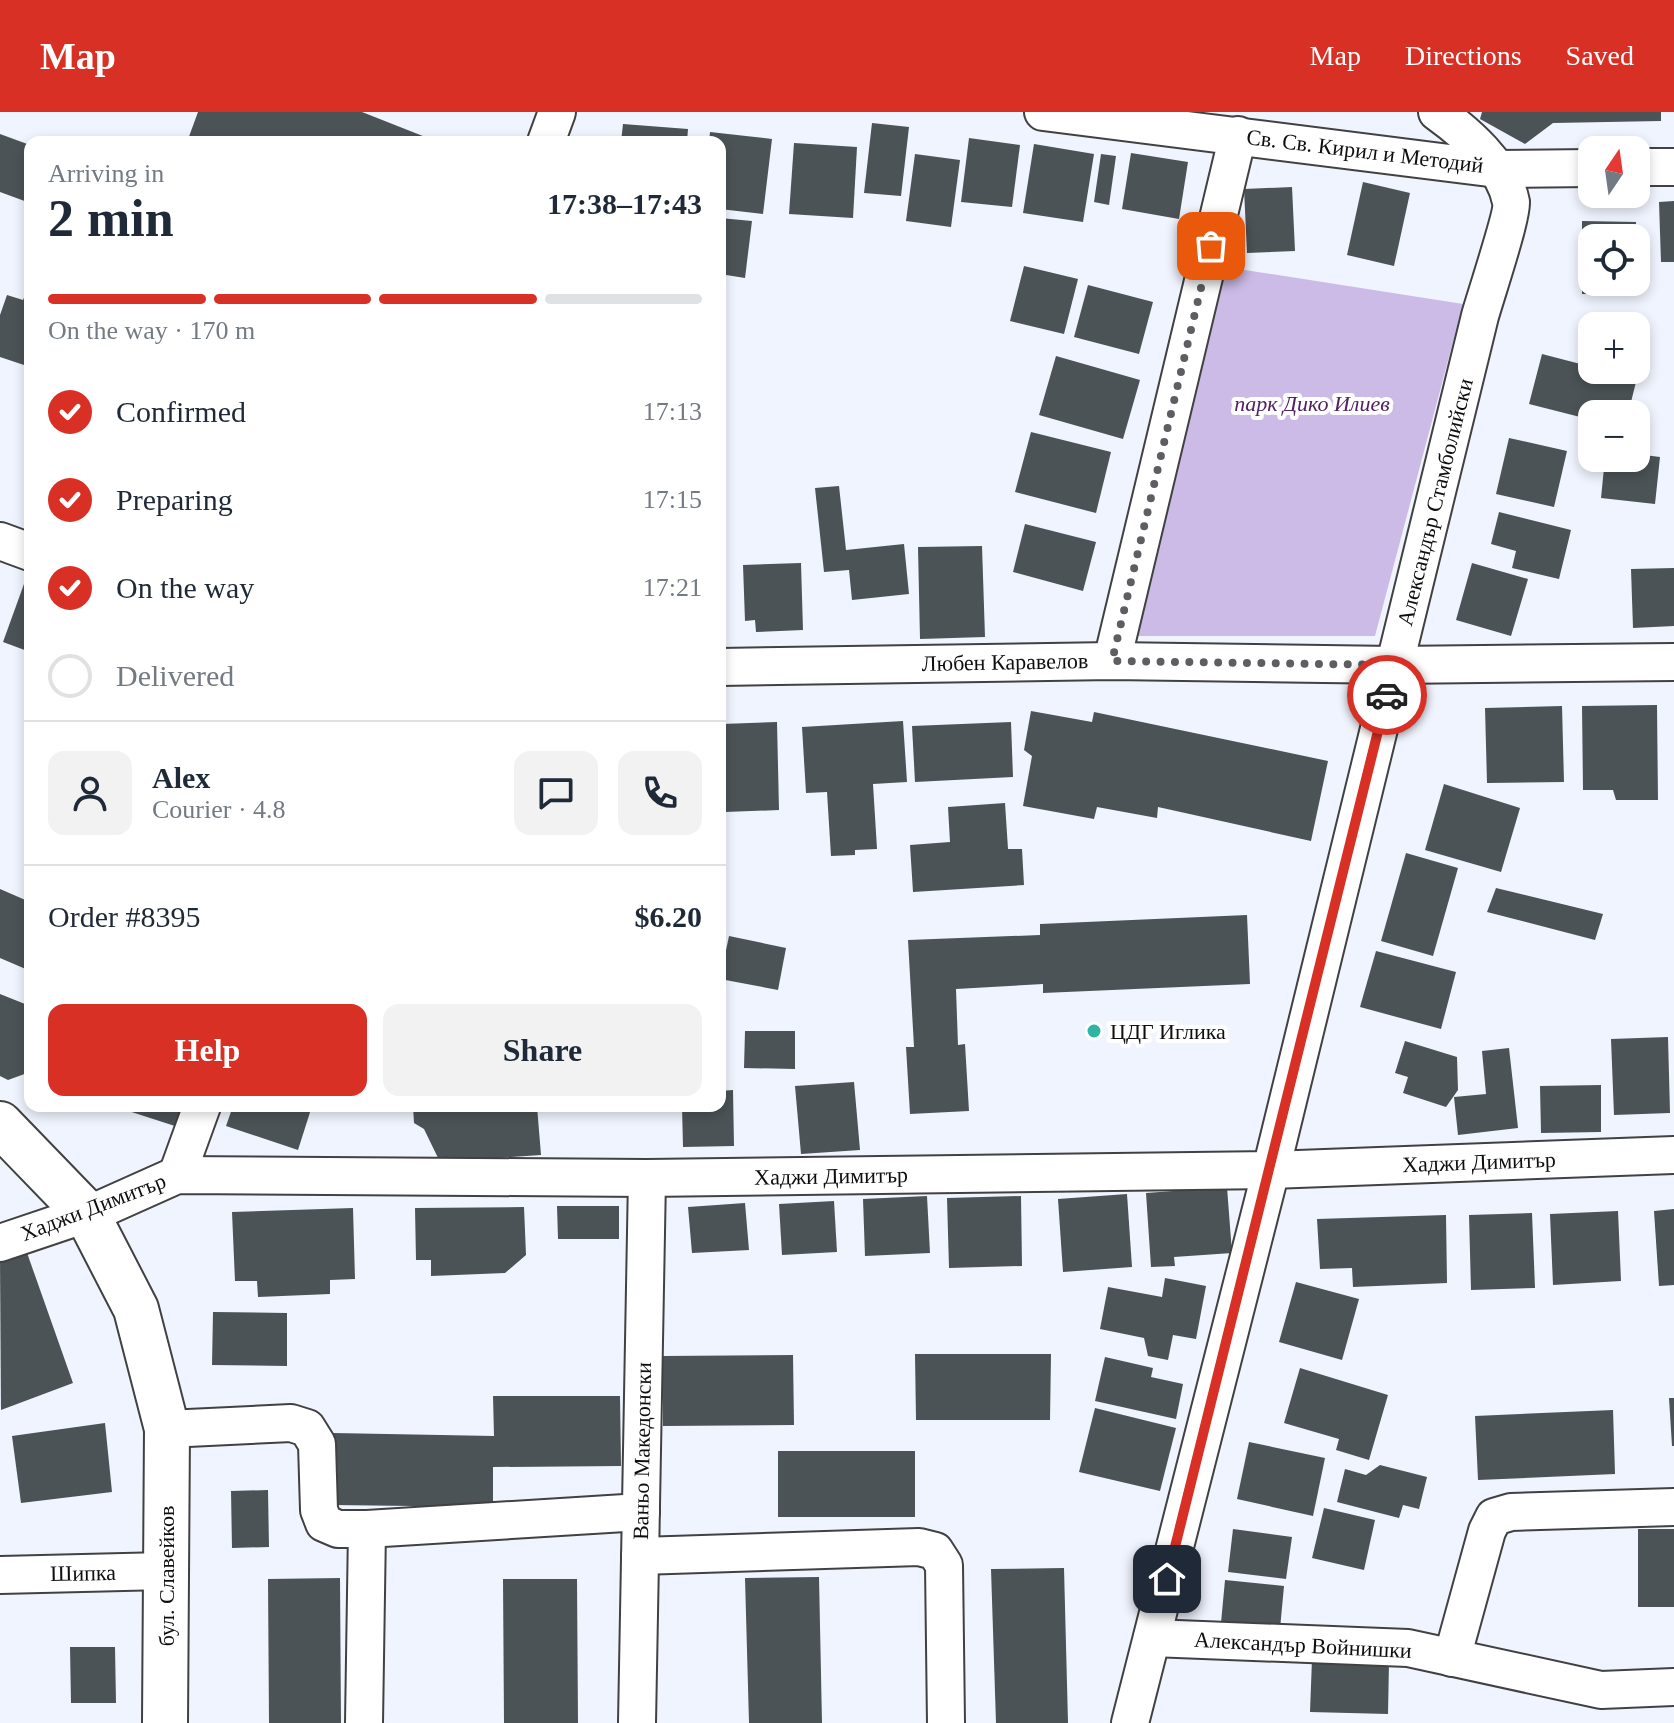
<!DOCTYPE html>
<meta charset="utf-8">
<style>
:root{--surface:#fff;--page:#f2f2f3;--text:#1f2937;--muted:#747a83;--line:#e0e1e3;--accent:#d93025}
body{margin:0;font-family:"Times New Roman",serif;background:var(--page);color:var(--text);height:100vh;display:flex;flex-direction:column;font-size:30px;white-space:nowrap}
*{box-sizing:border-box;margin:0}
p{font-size:26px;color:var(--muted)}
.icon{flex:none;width:44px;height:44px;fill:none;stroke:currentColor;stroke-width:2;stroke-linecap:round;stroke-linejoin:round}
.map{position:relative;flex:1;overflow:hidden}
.details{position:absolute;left:24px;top:24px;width:702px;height:976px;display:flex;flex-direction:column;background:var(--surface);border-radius:16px;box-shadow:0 4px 12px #0003}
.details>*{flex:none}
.needle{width:52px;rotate:13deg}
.fabs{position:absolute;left:1578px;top:24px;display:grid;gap:16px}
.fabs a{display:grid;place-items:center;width:72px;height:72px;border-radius:16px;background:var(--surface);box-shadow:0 4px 12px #0003;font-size:40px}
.pin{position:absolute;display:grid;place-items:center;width:68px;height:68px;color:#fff;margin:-34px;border-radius:16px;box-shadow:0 4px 12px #0006}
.courier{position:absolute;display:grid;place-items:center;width:80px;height:80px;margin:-40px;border:6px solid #d93025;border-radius:50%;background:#fff;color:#222;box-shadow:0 2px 10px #0007}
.head em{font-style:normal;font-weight:600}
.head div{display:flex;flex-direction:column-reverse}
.head{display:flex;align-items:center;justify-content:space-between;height:136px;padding:0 24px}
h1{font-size:52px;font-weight:600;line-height:60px}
.bar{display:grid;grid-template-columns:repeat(4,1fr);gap:12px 8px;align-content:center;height:96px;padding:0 24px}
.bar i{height:10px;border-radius:6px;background:var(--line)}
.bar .active{background:var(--accent)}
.bar p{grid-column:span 4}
.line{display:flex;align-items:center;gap:20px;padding:0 24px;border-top:2px solid var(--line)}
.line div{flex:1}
.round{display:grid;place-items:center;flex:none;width:84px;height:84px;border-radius:16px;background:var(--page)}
ol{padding:0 24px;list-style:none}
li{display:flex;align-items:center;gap:24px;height:88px}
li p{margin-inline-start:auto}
li .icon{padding:8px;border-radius:50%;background:var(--accent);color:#fff;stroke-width:4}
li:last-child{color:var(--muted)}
li i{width:44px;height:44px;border:4px solid var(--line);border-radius:50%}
.button{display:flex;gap:16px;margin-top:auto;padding:16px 24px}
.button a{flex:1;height:92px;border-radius:16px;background:var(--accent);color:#fff;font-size:32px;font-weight:600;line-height:92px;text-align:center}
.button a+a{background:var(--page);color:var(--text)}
header{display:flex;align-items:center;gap:48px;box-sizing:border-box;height:112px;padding:0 40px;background:var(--accent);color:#fff}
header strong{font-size:38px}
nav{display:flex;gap:44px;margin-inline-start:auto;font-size:28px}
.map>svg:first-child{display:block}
.green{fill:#cdbbe7}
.building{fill:#4b5356}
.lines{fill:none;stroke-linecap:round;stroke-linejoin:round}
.minor-casing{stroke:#414141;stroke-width:40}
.tertiary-casing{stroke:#414141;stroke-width:48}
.minor{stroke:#fff;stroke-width:36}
.tertiary{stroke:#fff;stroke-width:44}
.done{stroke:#5d5e62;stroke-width:8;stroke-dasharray:0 14.4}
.route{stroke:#d93025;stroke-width:10}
.poi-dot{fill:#2eb6a5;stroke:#fff;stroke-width:3}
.labels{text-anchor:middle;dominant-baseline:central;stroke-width:8;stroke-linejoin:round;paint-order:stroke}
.street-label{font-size:22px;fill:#0e0e0e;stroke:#fff}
.park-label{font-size:22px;font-style:italic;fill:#502262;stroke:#fff}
.poi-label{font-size:22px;fill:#0e0e0e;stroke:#fff;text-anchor:start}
</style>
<header>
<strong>Map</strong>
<nav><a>Map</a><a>Directions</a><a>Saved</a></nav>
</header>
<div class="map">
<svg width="1674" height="1611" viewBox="0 0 1674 1611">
<rect width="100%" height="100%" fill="#f0f4fe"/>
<path class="green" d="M1220,154L1463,192L1375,524H1135Z"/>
<g class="building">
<path d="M198,0H362L438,30H187Z"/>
<path d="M1482,0H1661V9L1553,11L1525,32L1480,7Z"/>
<path d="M872,11L909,15L901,84L864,81Z"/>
<path d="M623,12L688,17L687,30H621Z"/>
<path d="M710,20L772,27L763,102L720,97V30H709Z"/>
<path d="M0,22L30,33V91L0,80Z"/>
<path d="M969,26L1020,33L1012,95L961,90Z"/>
<path d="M794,31L857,35L853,106L789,102Z"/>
<path d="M1034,32L1094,42L1083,110L1023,101Z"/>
<path d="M1131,41L1188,50L1179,107L1122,97Z"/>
<path d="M915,42L960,48L951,115L906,109Z"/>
<path d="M1101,42L1116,44L1109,93L1094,90Z"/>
<path d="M1363,70L1410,81L1394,154L1347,143Z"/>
<path d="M1292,75L1295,139L1247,141L1244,77Z"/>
<path d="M1674,89V150H1661L1659,90Z"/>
<path d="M720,106L752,109L745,166L720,162Z"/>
<path d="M1582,109L1636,110V126H1592V170H1637V182H1582Z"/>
<path d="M1024,154L1078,167L1064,222L1010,209Z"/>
<path d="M30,171V255L0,245V203L7,183L23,188Z"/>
<path d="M1088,173L1153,190L1139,242L1074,225Z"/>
<path d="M1542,242L1592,255V258H1605L1637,266L1628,302H1592V308L1529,292Z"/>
<path d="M1056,244L1140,268L1123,327L1039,303Z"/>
<path d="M1031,320L1111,340L1096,401L1015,380Z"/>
<path d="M1509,326L1567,339L1554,395L1496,382Z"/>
<path d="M1636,342L1660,345L1655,392L1601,386L1605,346H1636Z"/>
<path d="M839,374L846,438L904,432L909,482L852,488L849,458L824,460L815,376Z"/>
<path d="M1499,400L1571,418L1559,467L1512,456L1516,439L1491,432Z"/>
<path d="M1025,412L1096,430L1083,479L1013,460Z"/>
<path d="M982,434L985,525L920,527L918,435Z"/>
<path d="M801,451L803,518L756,520L755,508L745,509L743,453Z"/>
<path d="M1472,451L1528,467L1511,524L1456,508Z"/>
<path d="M1674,456V514L1633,516L1631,457Z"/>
<path d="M24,472L30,474V540L3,530Z"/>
<path d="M1657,593L1658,688H1616L1613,678H1583L1582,594Z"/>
<path d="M1562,594L1564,670L1487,671L1485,596Z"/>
<path d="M1031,599L1092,610L1094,600L1328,649L1311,729L1158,695L1157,706L1097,695L1094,707L1023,694L1032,644L1024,638Z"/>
<path d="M903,609L907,670L873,672L877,737L855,738V743L831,744L827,680L806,681L802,615Z"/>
<path d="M777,610L779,698L725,700L722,612Z"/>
<path d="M1011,610L1013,665L915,670L912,614Z"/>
<path d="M1444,672L1520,696L1501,760L1425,738Z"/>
<path d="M1005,691L1008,737H1022L1024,773L913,780L910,733L950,730L948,695Z"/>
<path d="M1406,741L1458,756L1433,844L1381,829Z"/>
<path d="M1496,776L1603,802L1595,828L1487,800Z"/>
<path d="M0,777L30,790L28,858L0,846Z"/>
<path d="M1247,803L1250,872L1043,881V872L956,877L958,933L965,932L969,999L910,1002L906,935H914L908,828L1040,823V812Z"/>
<path d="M729,824L786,836L778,878L720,867Z"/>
<path d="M1376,839L1456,860L1441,917L1360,895Z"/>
<path d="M0,882L30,894V960L8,968L0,964Z"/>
<path d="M745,919H795V957L744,956Z"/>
<path d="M1668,925L1670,1001L1614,1003L1611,927Z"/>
<path d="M1405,929L1457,945L1458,978L1446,995L1403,981L1408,965L1395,961Z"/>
<path d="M1509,936L1518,1016L1458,1023L1454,985L1486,982L1482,939Z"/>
<path d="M854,970L860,1038L801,1042L795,974Z"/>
<path d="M1601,973V1020L1541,1021L1540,974Z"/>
<path d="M733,978L734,1034L683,1035L682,994H720V979Z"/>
<path d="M113,994H185L178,1015Z"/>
<path d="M233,994H312L298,1038L226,1014Z"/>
<path d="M413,994H537L541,1043L440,1050L424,1017L414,1011Z"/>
<path d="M1227,1075L1232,1141L1174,1145L1175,1154L1151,1155L1146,1081Z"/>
<path d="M1127,1082L1132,1155L1063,1160L1058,1087Z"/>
<path d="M927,1084L930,1141L865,1144L863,1087Z"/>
<path d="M1021,1084L1022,1154L949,1156L947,1086Z"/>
<path d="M834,1089L837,1140L782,1143L779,1092Z"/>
<path d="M745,1091L749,1138L692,1141L688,1095Z"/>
<path d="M557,1094H619V1127H558Z"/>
<path d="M524,1095L526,1143L505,1161L431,1164V1148H416L415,1096Z"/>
<path d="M353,1096L355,1167L330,1168V1182L258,1185L257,1169H235L232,1100Z"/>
<path d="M1674,1097V1173L1659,1174L1654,1099Z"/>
<path d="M1618,1099L1621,1169L1553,1173L1550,1102Z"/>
<path d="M1532,1101L1535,1176L1471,1178L1469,1103Z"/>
<path d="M1446,1103L1447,1171L1353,1175L1352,1156L1320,1157L1317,1107Z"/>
<path d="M26,1138L73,1271L1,1298L0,1147Z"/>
<path d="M1165,1166L1206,1174L1196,1227L1173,1223L1168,1248L1148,1244L1144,1226L1100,1217L1108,1175L1162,1185Z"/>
<path d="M1296,1170L1359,1187L1342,1248L1279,1230Z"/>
<path d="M213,1200L287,1201V1254L212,1253Z"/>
<path d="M915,1242H1051L1050,1308H916Z"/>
<path d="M793,1243L794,1313L663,1314V1244Z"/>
<path d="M1105,1245L1153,1256L1151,1265L1183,1272L1176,1307L1095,1289Z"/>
<path d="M1300,1256L1388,1283L1369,1348L1336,1338L1339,1327L1284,1311Z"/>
<path d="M493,1284H620L621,1354L493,1355V1395L332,1393L333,1321L494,1324Z"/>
<path d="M1669,1286H1674V1334H1672Z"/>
<path d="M1095,1296L1176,1316L1160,1379L1079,1360Z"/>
<path d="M1613,1298L1615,1362L1478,1368L1475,1304Z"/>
<path d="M105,1311L112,1380L21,1391L12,1324Z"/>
<path d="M1249,1330L1325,1346L1313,1404L1237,1387Z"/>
<rect x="778" y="1339" width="137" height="66"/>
<path d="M1380,1353L1427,1365L1419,1397L1403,1393L1399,1406L1337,1390L1345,1357L1366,1363Z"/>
<path d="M268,1378L269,1435L232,1436L231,1379Z"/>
<path d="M1324,1396L1375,1408L1364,1458L1312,1446Z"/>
<path d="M1233,1417L1292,1425L1286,1467L1228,1460Z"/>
<rect x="1638" y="1417" width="36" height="78"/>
<path d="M1064,1456L1068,1611H996L991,1457Z"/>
<path d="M819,1465L822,1611H749L745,1466Z"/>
<path d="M340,1466L341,1611H269L268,1467Z"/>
<path d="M503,1467H577L578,1611H504Z"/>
<path d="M1225,1468L1284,1474L1280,1517L1221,1511Z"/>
<path d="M70,1535H115L116,1591H71Z"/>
<path d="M1312,1547L1389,1550L1388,1602L1310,1600Z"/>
</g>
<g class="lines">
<g class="minor-casing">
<g id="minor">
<path d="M1043,0L1497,57L1592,56"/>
<path d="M546,30L557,0"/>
<path d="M1636,55H1674"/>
<path d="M0,429L30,440"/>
<path d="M1112,549L1238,23"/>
<path d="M720,555L1112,549L1395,553L1674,550"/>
<path d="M177,1063L202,994"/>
<path d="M0,1131L101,1097L177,1063L647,1066L1271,1058L1674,1043"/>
<path d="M167,1317L291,1311L307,1316L317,1332L319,1398L324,1411L338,1417H367"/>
<path d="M640,1444L919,1435L935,1439L944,1453L946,1611"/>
<path d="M0,1463L165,1459"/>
<path d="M1152,1526L1408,1536L1601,1578L1674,1575"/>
<path d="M1452,1546L1487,1419L1494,1405L1511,1400L1674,1395"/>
<path d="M364,1611L367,1417L641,1400"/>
<path d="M637,1611L647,1066"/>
<path d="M1130,1611L1271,1058L1480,204C1485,186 1513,102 1511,90C1504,53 1466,21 1437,0"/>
</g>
</g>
<g class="tertiary-casing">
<path id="tertiary" d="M0,1012L87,1102L136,1197L167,1317L165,1611"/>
</g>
<use href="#minor" class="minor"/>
<use href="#tertiary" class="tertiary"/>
</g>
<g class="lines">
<path class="done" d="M1211,134L1112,549L1395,553L1387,583"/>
<path class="route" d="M1167,1467L1387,583"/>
</g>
<circle class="poi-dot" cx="1094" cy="919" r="8"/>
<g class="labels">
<g class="street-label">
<text transform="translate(1365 39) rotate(7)">Св. Св. Кирил и Методий</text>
<text transform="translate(1435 390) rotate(-76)">Александър Стамболийски</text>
<text transform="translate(1005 550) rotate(-1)">Любен Каравелов</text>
<text transform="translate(1479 1050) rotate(-2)">Хаджи Димитър</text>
<text transform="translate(831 1064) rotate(-1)">Хаджи Димитър</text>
<text transform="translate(93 1095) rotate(-21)">Хаджи Димитър</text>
<text transform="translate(642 1339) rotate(-89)">Ваньо Македонски</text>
<text transform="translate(83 1461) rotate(-1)">Шипка</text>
<text transform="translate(166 1464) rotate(-90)">бул. Славейков</text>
<text transform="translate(1303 1533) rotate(3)">Александър Войнишки</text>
</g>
<g class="park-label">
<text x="1312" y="291">парк Дико Илиев</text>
</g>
<g class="poi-label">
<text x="1110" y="919">ЦДГ Иглика</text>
</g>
</g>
</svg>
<div class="fabs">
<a><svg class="needle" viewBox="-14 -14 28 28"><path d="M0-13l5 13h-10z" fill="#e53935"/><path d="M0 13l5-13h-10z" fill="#747a83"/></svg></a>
<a><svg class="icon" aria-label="locate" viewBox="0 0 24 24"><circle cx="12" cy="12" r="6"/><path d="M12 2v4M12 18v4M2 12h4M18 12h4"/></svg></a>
<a>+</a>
<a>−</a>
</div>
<div class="pin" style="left:1211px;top:134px;background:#ea580c"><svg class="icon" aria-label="bag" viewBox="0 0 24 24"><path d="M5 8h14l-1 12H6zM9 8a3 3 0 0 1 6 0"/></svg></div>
<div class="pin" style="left:1167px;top:1467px;background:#1f2937"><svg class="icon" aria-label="home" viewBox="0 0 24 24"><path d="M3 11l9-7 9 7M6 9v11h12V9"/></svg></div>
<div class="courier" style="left:1387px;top:583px"><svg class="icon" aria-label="car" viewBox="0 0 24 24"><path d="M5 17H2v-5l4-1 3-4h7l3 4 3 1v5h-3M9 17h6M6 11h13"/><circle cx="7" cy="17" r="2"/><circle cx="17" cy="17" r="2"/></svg></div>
<section class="details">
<div class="head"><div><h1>2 min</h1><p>Arriving in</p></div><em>17:38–17:43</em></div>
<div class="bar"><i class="active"></i><i class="active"></i><i class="active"></i><i></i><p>On the way · 170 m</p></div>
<ol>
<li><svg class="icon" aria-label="check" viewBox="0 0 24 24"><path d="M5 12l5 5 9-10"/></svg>Confirmed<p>17:13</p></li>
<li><svg class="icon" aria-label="check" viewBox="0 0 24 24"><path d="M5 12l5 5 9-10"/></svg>Preparing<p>17:15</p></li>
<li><svg class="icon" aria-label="check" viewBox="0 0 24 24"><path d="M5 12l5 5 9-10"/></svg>On the way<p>17:21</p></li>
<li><i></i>Delivered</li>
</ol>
<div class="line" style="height:144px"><a class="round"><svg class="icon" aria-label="person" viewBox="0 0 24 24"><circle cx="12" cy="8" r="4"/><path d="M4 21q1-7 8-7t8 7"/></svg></a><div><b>Alex</b><p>Courier · 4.8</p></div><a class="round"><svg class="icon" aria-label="chat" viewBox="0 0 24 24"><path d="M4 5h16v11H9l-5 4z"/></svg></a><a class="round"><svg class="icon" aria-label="phone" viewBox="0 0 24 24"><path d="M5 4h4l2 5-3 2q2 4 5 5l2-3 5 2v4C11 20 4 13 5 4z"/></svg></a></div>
<div class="line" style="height:104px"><div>Order #8395</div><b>$6.20</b></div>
<div class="button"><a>Help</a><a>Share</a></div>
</section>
</div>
